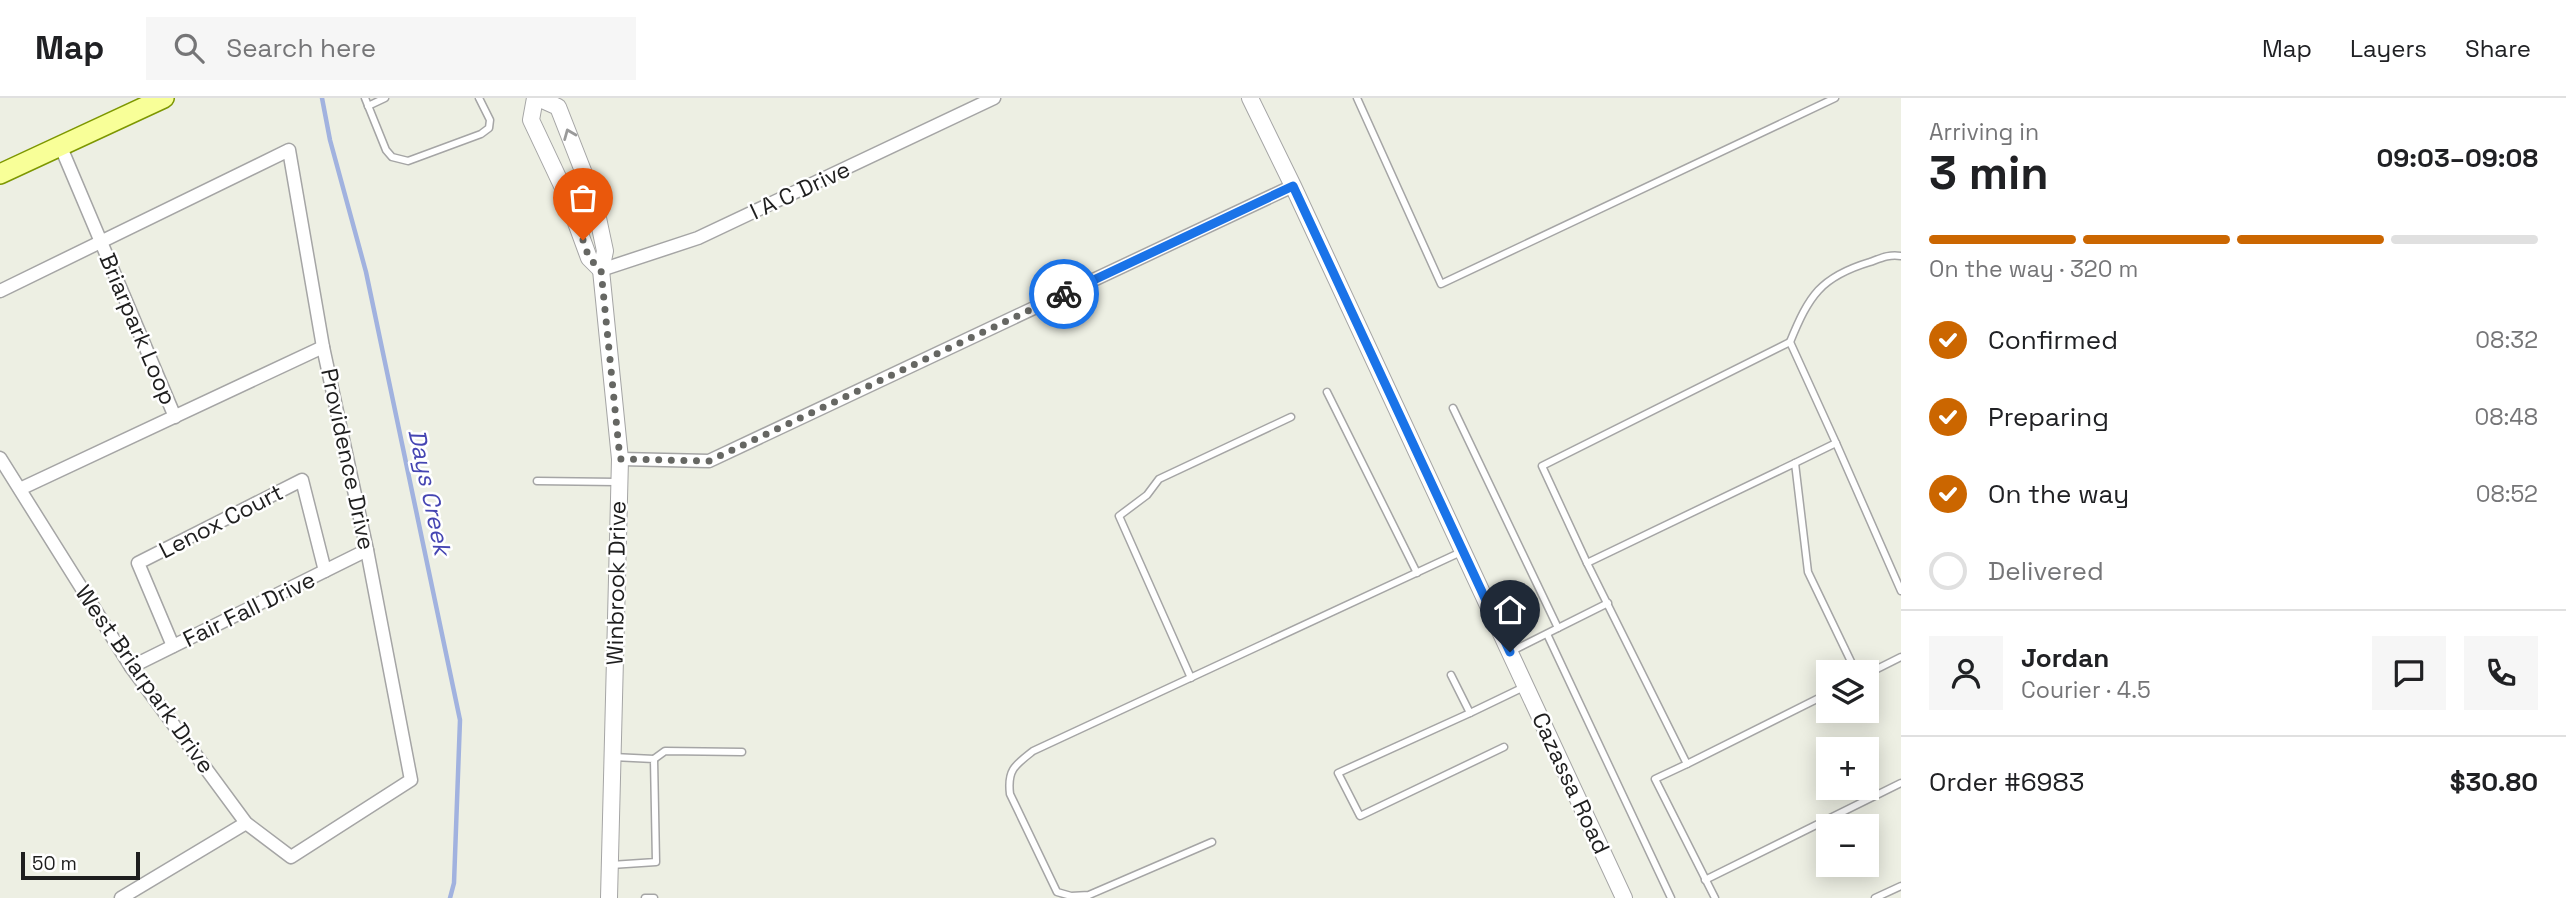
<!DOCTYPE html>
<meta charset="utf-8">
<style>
:root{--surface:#fff;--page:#f6f6f6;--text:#202124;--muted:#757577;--line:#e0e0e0;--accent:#cb6600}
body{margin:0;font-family:"Space Grotesk",sans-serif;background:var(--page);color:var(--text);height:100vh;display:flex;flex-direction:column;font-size:26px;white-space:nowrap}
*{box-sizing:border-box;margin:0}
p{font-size:23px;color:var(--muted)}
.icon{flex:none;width:38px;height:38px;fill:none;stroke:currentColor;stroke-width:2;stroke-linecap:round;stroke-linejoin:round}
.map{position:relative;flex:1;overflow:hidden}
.details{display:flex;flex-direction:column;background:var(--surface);width:665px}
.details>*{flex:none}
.fabs{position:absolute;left:1816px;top:562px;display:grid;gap:14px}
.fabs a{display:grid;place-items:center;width:63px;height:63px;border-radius:0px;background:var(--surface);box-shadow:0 4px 18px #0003;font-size:35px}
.scale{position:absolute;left:21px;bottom:18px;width:119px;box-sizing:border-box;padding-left:7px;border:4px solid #1e1e1e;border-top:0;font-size:19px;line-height:24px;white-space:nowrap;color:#1e1e1e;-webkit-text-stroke:5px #fff;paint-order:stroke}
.pin{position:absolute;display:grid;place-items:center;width:60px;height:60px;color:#fff;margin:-72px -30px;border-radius:50% 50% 50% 0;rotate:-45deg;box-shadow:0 0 7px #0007}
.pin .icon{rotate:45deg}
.courier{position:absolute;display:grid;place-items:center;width:70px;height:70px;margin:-35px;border:5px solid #1a73e8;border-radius:50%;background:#fff;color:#222;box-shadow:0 2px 9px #0007}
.head em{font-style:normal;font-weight:800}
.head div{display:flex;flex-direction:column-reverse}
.head{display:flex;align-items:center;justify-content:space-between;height:119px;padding:0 28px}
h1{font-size:46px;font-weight:800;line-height:52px}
.bar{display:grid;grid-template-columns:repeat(4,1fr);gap:10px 7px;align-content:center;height:84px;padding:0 28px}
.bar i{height:9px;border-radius:5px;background:var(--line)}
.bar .on{background:var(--accent)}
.bar p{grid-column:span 4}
.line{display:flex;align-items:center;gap:18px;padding:0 28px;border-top:2px solid var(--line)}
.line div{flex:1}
.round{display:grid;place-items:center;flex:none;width:74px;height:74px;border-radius:0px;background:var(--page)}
ol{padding:0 28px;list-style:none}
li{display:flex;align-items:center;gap:21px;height:77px}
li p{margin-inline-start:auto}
li .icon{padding:7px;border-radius:50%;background:var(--accent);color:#fff;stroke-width:4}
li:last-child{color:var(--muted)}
li i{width:38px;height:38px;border:4px solid var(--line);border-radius:50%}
header{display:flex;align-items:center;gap:42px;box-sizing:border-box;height:98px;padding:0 35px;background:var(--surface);border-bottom:2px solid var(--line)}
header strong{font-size:33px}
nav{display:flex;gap:38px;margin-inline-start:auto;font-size:24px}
.search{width:490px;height:63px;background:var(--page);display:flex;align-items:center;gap:18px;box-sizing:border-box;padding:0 24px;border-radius:0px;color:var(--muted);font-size:26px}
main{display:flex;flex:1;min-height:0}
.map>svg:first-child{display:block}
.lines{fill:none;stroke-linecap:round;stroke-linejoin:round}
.stream{stroke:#a1b2df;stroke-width:4.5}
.service-casing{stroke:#a5a5a5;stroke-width:9}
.minor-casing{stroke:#a5a5a5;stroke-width:15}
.tertiary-casing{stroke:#a5a5a5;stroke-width:18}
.primary-casing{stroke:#7d9700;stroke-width:22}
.service{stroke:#fff;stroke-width:6}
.minor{stroke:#fff;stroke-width:12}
.tertiary{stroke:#fff;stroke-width:16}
.primary{stroke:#f8ff98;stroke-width:19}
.oneway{stroke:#9a9a9a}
.done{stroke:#666763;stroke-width:7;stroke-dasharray:0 12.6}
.route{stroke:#1a73e8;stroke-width:9}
.labels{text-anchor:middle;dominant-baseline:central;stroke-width:5;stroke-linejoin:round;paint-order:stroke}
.street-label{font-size:23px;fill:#1e1e1e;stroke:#fff}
.water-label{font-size:24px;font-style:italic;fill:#4545b2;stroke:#fff}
</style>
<header>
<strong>Map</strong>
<div class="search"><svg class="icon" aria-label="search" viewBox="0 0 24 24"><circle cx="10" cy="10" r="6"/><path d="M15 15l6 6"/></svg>Search here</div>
<nav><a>Map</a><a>Layers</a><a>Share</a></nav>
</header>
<main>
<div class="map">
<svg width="1901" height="800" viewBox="0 0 1901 800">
<rect width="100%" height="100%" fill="#edefe3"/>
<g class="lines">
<path class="stream" d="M322,0L330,42L366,174L460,622L454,785L450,800"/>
<g class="service-casing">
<g id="service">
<path d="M365,0L386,52L392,59L408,63L481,36L489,30L490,22L479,0"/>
<path d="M1357,0L1441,186L1835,0"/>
<path d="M368,8L385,0"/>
<path d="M1790,244C1809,198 1820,179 1870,164C1881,160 1889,156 1901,158"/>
<path d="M1327,294L1417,475"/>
<path d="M1453,310L1558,530"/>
<path d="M1795,365L1836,345L1901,493"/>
<path d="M537,383L617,384"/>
<path d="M1587,465L1542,368L1790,244L1836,345"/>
<path d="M1547,536L1671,800"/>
<path d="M1512,553L1608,505"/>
<path d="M1867,576L1901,559"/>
<path d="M1451,577L1470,615L1524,589"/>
<path d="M1191,580L1119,418L1147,397L1159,381L1291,319"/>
<path d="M1829,595L1687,666L1587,465L1795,365L1808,474L1856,574"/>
<path d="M1470,615L1338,675L1360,718L1504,649"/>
<path d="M654,661L665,653L742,654"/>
<path d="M1687,666L1655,681L1715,800"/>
<path d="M1212,744L1089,797L1071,798L1057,794L1010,696C1007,672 1015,667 1033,653L1461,454"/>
<path d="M611,767L656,764L654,661L613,659"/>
<path d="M1705,782L1901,685"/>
<path d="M645,800H654"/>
<path d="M1875,800L1901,788"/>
</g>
</g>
<g class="minor-casing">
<g id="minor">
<path d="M60,47L175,319"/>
<path d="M601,172L698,140L994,0"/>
<path d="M0,193L289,52L323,249L367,452L411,682L291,759L246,725L131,569L0,360"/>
<path d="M620,361L709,363L1293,88"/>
<path d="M20,391L323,249"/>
<path d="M173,548L138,465L302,382L325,473"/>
<path d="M131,569L367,452"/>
<path d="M121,800L246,725"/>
</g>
</g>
<g class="tertiary-casing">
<g id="tertiary">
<path d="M535,0L531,22L564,92L589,160L601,172"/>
<path d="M538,0L558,9L585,78L598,120L605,153L601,172L620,361L609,800"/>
<path d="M1250,0L1293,88L1624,800"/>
</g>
</g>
<g class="primary-casing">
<path id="primary" d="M0,76L164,0"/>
</g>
<use href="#service" class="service"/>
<use href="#minor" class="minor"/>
<use href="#tertiary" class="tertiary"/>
<use href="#primary" class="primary"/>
</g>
<defs><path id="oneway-chevron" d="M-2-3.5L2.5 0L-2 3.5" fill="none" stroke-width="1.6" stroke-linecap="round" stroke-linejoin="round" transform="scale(1.75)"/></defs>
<use class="oneway" href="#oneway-chevron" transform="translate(569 36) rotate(-112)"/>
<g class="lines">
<path class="done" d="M583,142L589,160L601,172L620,361L709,363L1064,196"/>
<path class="route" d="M1064,196L1293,88L1510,554"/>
</g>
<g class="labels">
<g class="street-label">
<text transform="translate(800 92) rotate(-25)">I A C Drive</text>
<text transform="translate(138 231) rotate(67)">Briarpark Loop</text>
<text transform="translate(348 361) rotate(78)">Providence Drive</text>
<text transform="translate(221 423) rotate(-27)">Lenox Court</text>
<text transform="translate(616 485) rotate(-89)">Winbrook Drive</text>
<text transform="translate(249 511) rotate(-26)">Fair Fall Drive</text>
<text transform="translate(145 581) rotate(55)">West Briarpark Drive</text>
<text transform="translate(1571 685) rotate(65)">Cazassa Road</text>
</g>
<g class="water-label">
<text transform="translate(430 394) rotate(78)">Days Creek</text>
</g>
</g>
</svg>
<div class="fabs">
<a><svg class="icon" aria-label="layers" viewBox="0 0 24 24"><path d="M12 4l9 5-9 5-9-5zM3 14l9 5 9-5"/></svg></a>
<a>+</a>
<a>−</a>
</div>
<div class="scale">50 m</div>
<div class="pin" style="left:583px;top:142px;background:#ea580c"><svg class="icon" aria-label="bag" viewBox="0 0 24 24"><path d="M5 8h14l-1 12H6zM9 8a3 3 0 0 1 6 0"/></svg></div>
<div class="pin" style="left:1510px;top:554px;background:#1f2937"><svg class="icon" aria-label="home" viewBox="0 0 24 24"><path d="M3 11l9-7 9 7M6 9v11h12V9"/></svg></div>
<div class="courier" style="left:1064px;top:196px"><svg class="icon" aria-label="bike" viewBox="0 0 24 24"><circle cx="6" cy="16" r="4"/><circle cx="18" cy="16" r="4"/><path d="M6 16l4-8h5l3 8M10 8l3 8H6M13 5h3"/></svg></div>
</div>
<section class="details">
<div class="head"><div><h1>3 min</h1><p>Arriving in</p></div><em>09:03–09:08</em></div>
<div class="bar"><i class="on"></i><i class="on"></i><i class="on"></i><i></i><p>On the way · 320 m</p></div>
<ol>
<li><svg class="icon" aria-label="check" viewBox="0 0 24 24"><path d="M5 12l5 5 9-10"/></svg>Confirmed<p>08:32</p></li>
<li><svg class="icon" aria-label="check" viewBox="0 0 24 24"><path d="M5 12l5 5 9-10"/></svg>Preparing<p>08:48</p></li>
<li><svg class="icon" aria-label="check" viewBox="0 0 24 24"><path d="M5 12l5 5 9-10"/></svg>On the way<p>08:52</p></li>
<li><i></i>Delivered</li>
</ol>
<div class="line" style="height:126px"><a class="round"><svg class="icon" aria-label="person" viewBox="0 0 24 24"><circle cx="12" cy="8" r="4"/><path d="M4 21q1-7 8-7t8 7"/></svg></a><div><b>Jordan</b><p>Courier · 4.5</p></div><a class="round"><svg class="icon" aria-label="chat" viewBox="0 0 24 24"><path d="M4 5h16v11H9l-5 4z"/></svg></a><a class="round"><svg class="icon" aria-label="phone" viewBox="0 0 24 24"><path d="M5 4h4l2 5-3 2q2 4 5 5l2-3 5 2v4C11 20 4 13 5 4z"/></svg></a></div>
<div class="line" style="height:91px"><div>Order #6983</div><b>$30.80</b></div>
</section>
</main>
